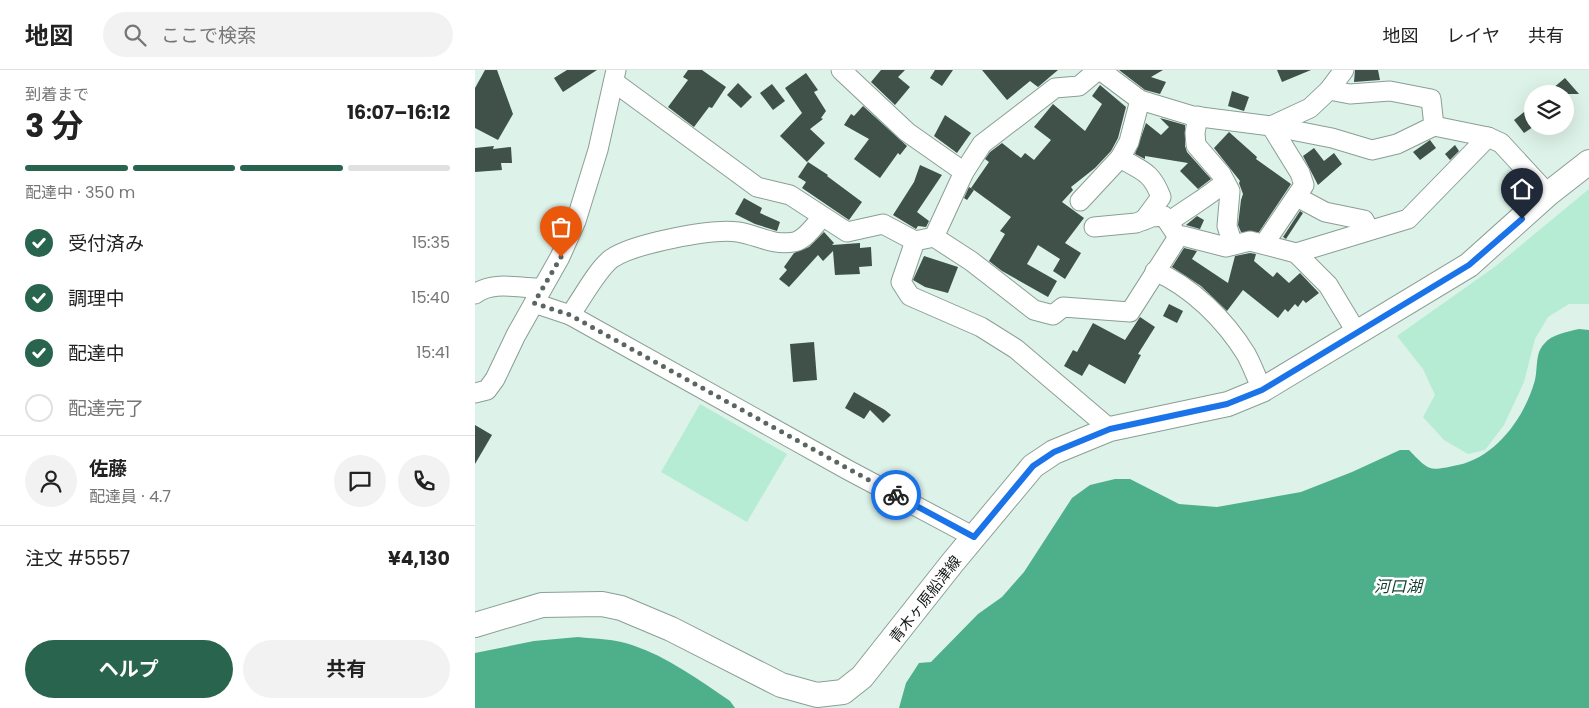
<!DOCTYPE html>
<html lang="ja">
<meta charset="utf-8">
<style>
:root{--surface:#fff;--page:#f2f2f2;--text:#222;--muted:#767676;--line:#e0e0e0;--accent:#29644e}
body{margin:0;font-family:Poppins,"Noto Sans JP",sans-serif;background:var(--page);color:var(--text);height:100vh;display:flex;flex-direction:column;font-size:19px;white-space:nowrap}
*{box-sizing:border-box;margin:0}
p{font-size:16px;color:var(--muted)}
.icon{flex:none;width:28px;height:28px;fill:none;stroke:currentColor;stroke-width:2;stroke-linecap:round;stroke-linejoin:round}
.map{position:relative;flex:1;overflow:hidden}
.panel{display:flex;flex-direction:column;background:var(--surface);width:475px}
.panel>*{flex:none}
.buttons{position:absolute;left:1049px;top:15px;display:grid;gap:10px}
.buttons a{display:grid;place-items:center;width:50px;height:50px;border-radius:50%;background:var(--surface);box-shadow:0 5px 20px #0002;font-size:25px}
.pin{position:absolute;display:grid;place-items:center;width:42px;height:42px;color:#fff;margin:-51px -21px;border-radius:50% 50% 50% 0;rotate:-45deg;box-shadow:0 0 5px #0007}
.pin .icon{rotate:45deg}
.courier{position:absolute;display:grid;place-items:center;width:50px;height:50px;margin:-25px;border:4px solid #1a73e8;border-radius:50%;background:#fff;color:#222;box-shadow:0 1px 6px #0007}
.overview em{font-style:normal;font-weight:700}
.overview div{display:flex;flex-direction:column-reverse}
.overview{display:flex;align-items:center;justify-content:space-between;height:85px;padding:0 25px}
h1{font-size:32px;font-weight:700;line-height:38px}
.bar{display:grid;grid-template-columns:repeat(4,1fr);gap:8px 5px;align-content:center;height:60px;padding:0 25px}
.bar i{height:6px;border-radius:4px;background:var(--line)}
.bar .active{background:var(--accent)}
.bar p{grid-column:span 4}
.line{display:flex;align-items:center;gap:12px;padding:0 25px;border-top:1px solid var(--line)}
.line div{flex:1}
.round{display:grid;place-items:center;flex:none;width:52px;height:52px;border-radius:26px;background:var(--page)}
ol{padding:0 25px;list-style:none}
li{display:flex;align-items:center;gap:15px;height:55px}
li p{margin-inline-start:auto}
li .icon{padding:5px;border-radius:50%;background:var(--accent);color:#fff;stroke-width:4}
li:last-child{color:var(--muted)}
li i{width:28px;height:28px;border:2px solid var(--line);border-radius:50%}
.action{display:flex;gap:10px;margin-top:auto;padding:10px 25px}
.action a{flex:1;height:58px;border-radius:30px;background:var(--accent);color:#fff;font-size:20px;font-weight:700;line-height:58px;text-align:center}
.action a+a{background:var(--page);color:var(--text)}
header{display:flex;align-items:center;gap:30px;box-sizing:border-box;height:70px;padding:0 25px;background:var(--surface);border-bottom:1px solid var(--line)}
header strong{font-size:24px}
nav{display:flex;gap:28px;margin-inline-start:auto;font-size:18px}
.search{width:350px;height:45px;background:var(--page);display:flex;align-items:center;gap:12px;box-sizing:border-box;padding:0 18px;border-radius:28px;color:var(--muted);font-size:19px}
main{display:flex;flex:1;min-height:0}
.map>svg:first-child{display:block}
.green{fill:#b6ecd4}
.water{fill:#4eaf8b}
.building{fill:#3f5149}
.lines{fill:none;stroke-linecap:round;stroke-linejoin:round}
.minor-casing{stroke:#8a9e95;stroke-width:21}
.major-casing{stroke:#8a9e95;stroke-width:26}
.minor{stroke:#fff;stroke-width:19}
.major{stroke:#fff;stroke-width:24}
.done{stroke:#5a6660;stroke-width:5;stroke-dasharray:0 9}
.route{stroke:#1a73e8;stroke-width:6}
.labels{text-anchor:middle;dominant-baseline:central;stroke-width:5;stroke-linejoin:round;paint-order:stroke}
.street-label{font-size:15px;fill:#131a17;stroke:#fff}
.water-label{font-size:16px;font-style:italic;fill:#133e2f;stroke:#fff}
</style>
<header>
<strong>地図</strong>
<div class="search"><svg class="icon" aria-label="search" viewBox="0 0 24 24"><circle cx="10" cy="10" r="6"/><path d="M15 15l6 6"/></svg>ここで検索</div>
<nav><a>地図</a><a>レイヤ</a><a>共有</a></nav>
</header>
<main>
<section class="panel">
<div class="overview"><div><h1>3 分</h1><p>到着まで</p></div><em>16:07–16:12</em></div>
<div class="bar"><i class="active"></i><i class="active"></i><i class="active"></i><i></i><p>配達中 · 350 m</p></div>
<ol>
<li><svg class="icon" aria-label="check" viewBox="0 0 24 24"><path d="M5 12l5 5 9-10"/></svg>受付済み<p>15:35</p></li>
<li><svg class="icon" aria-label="check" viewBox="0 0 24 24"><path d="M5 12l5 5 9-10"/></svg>調理中<p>15:40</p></li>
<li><svg class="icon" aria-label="check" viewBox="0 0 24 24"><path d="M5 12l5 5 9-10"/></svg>配達中<p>15:41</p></li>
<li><i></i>配達完了</li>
</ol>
<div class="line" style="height:90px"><a class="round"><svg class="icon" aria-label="person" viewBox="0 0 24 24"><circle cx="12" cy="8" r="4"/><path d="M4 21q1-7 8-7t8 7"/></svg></a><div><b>佐藤</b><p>配達員 · 4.7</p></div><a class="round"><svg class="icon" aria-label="chat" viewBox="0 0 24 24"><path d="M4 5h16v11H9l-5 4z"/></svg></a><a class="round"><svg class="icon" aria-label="phone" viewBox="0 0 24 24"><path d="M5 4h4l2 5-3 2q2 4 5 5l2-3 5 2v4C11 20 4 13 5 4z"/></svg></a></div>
<div class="line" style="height:65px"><div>注文 #5557</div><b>¥4,130</b></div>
<div class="action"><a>ヘルプ</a><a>共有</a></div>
</section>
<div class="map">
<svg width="1114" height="638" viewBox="0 0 1114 638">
<rect width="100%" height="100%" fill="#ddf2e8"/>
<g class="green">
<path d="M1114,119V234H1094L1073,247L1060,269L1049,312L1029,355L1010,380L993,384L969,370L948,347L960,325L948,299L922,266L1021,196Z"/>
<path d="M225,334L312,384L272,452L186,402Z"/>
</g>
<g class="water">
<path d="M1104,259L1114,260V638H424L431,613L444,593L456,592L503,544L527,527L549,502L597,428L615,415L640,409H655L704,434L742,437L826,422L877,402L925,380H934C955,402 954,401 983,395C1021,387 1050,347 1060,310C1063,298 1060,283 1069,274C1077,264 1092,262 1104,259Z"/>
<path d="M103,567C121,569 140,569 157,575C193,587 224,610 255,631L260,638H0V583L59,571Z"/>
</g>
<g class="building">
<path d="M10,0H22L38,44L23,70L0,58V18Z"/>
<path d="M92,0H122L88,22L79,8Z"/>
<path d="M213,0H227L251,17L237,38L234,37L219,57L193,37L213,10L208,7Z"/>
<path d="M406,0H430L423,7L435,17L420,35L396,12Z"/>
<path d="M460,0H478L467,16L455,8Z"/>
<path d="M507,0H583L563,17L555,11L532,30Z"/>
<path d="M644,0H688L676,7L691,12L685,24L670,20Z"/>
<path d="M802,0H836L807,12Z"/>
<path d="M880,0H903L905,10L879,12Z"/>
<path d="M331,3L343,20L339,22L351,41L346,48L348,49L335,59L350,73L332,92L305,66L327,43L310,18Z"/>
<path d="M1090,8L1104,24H1071Z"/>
<path d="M263,13L277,27L266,38L252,25Z"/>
<path d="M297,14L310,31L298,40L285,23Z"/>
<path d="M625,15L651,37L643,68L636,81L620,98L596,117L598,120L587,132L609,148L590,173L606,183L590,209L578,201L585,189L563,175L552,194L582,211L573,227L527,201L514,191L530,164L525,161L536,147L499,120L492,130L489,128L494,117L499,120L496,118L514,92L510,89L515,82L527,73L546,88L550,83L559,90L576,70L559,57L578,34L610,61L627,34L617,26Z"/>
<path d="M757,21L774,27L769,41L753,36Z"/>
<path d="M1058,35V57L1049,63L1039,50Z"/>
<path d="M388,36L432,76L425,85L423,83L405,108L379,89L394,69L369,55L376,44L379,46Z"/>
<path d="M470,45L496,63L482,83L459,66Z"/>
<path d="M685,48L710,55V76L712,82L736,109L723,119L705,101L713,93L670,86V89L660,84L671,53L686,65L694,57Z"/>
<path d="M754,62L782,87L781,89L816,114L784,162H766L763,155L766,130L768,124L764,113L765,111L739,78Z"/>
<path d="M955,70L961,78L945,90L938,82Z"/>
<path d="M980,75L984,81L975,90L970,84Z"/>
<path d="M19,76L18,79L36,77L37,93H26L27,100L0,102V78Z"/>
<path d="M839,78L849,91L859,83L867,94L843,115L828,86Z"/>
<path d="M333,92L353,105L352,106L387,132L374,150L327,118L331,112L323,107Z"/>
<path d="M445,95L467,105L442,142L454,151L451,157L443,156L441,159L418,145L439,112Z"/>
<path d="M269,128L287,138L285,143L305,152L302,161L280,154L260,144Z"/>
<path d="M825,141L828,143L811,169L808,167Z"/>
<path d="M722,146L729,150L725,159L711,155Z"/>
<path d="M349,162L359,173L357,175L385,173V178L396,177L397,196L384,197L385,204L360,205L358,181L348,191L343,185L314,217L304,209L312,200L309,197L319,183L334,177Z"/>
<path d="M709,178L722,181L717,189L753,213L760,186L775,183L781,184L779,191L798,207L802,202L814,213L825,203L844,223L831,233L828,230L823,237L820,234L813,242L810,239L803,248L768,220L752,241L726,216L697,197Z"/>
<path d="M449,186L483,197L473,223L450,217L438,210Z"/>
<path d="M694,234L708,241L702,253L688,246Z"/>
<path d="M665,247L680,257L663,284L666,285L650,314L614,294L607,306L589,296L598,280L602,282L618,253L650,270Z"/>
<path d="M339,272L342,310L318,312L315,274Z"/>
<path d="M379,322L410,340L416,345L408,353L395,340L389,349L370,338Z"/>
<path d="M0,355L17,365L0,394Z"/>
</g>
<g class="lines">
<g class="minor-casing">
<g id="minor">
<path d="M366,0L432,62L489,102"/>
<path d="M623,0L604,16L580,18L507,74L489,102L459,167L440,171L426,212L435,226L506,257L541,279L635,359"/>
<path d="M625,0L665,30L718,46L796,56L857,68L897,80L922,74L959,56L1013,67L1026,73L1073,124"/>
<path d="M139,12L282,117L315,125L372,162L408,154L440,171"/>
<path d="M854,20L875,24L915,21L956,29L959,56"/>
<path d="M723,46L720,63L721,75L746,104L755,121L752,156L758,175"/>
<path d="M645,88C667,101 676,101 686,127L669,150"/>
<path d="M822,127L850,142L889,150L894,159"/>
<path d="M605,131L645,88L654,72L665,30"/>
<path d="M694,152C712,138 732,128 750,112"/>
<path d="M619,157L661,153L677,147L689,146L703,167"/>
<path d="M459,167L496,191L559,240L578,245L588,237L655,242L703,167L708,166L751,177L775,171L821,183L853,215L882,263"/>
<path d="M789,174L829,115L825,103L796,56L835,38L854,20L869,0"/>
<path d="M821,183L933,149L1013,67"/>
<path d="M680,201C717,217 750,250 771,284C777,295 782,308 787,320"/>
<path d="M0,224C19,210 45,219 67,218"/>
<path d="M59,233L95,245L373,400L499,467"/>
<path d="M95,245C107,229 121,201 136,189C157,174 237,158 263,162C283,165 297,176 319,172C330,170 340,155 347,147"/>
<path d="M0,323L12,320L20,309L41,265L85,187L101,151L123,80L141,0"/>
</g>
</g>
<g class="major-casing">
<path id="major" d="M0,555L67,535L127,534L146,538L196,559L306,615L342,625L368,622L387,607L478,492L558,396L579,382L635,359L753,334L787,320L994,195L1073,124L1114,92"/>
</g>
<use href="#minor" class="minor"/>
<use href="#major" class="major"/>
</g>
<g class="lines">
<path class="done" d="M86,187L59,233L95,245L421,425"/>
<path class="route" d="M421,425L499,467L558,396L579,382L635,359L752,334L787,320L994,195L1047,149"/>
</g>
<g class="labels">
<g class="street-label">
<text transform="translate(450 529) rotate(-52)">青木ヶ原船津線</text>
</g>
<g class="water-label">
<text x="923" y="516">河口湖</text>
</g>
</g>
</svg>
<div class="buttons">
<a><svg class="icon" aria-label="layers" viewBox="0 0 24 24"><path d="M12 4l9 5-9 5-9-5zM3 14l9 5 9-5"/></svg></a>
</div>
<div class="pin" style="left:86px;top:187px;background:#ea580c"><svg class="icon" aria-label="bag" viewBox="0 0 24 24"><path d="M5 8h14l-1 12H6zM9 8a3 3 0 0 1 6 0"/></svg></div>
<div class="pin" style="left:1047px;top:149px;background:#1f2937"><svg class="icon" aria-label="home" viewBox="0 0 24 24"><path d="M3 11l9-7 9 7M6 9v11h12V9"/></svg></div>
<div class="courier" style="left:421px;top:425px"><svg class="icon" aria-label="bike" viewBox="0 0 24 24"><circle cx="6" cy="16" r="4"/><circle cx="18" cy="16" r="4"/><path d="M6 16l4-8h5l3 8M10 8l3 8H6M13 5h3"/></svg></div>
</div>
</main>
